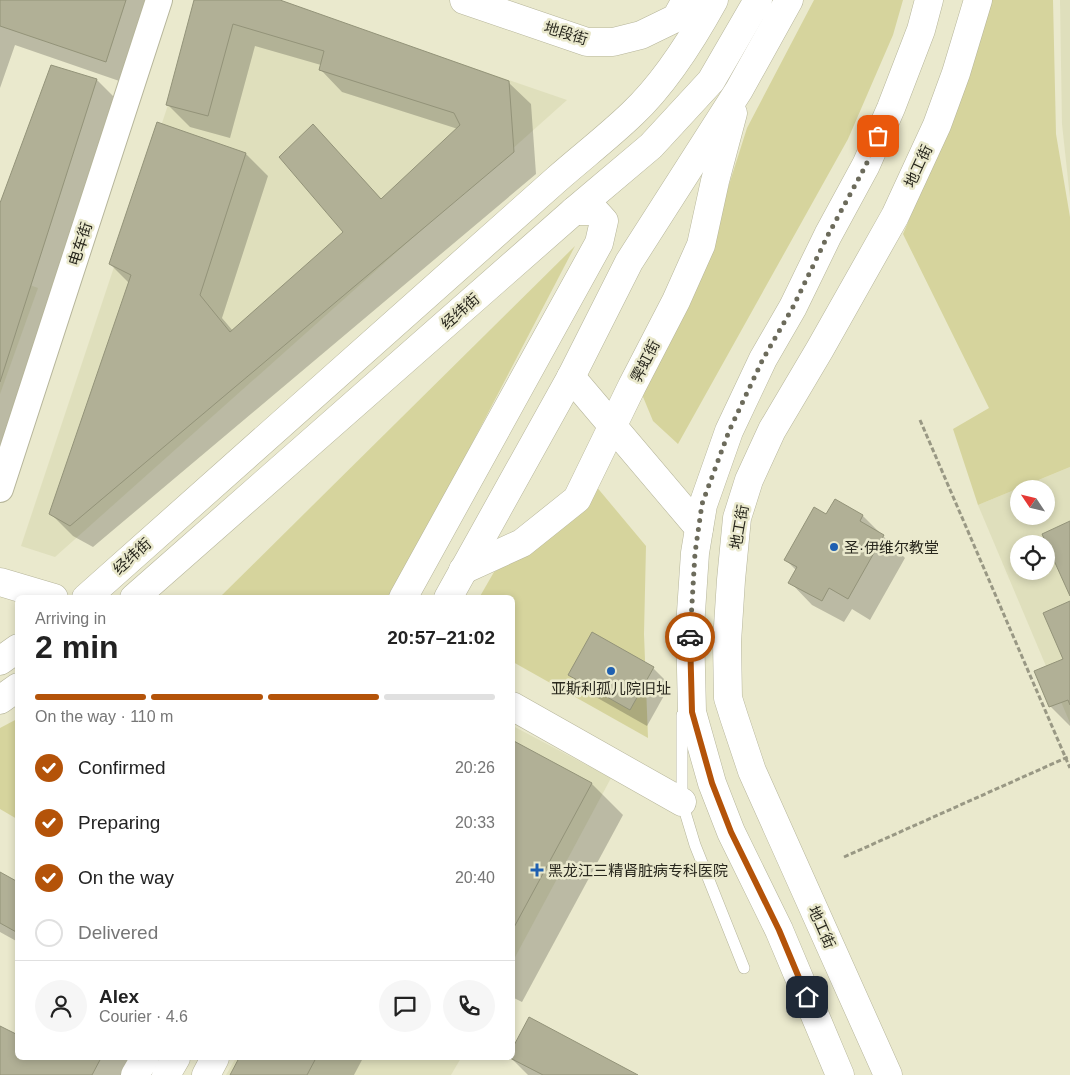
<!DOCTYPE html>
<meta charset="utf-8">
<style>
:root{--surface:#fff;--page:#f6f6f6;--text:#222;--muted:#767676;--line:#e0e0e0;--accent:#b45309}
body{margin:0;font-family:Arial,"Noto Sans SC",sans-serif;background:var(--page);color:var(--text);height:100vh;display:flex;flex-direction:column;font-size:19px;white-space:nowrap}
*{box-sizing:border-box;margin:0}
p{font-size:16px;color:var(--muted)}
.icon{flex:none;width:28px;height:28px;fill:none;stroke:currentColor;stroke-width:2;stroke-linecap:round;stroke-linejoin:round}
.map{position:relative;flex:1;overflow:hidden}
.panel{position:absolute;left:15px;top:595px;width:500px;height:465px;display:flex;flex-direction:column;background:var(--surface);border-radius:8px;box-shadow:0 2px 8px #0003}
.panel>*{flex:none}
.needle{width:32px;rotate:305deg}
.tools{position:absolute;left:1010px;top:480px;display:grid;gap:10px}
.tools a{display:grid;place-items:center;width:45px;height:45px;border-radius:50%;background:var(--surface);box-shadow:0 2px 8px #0003;font-size:25px}
.pin{position:absolute;display:grid;place-items:center;width:42px;height:42px;color:#fff;margin:-21px;border-radius:10px;box-shadow:0 2px 8px #0006}
.courier{position:absolute;display:grid;place-items:center;width:50px;height:50px;margin:-25px;border:4px solid #b45309;border-radius:50%;background:#fff;color:#222;box-shadow:0 1px 6px #0007}
.head em{font-style:normal;font-weight:700}
.head div{display:flex;flex-direction:column-reverse}
.head{display:flex;align-items:center;justify-content:space-between;height:85px;padding:0 20px}
h1{font-size:32px;font-weight:700;line-height:38px}
.bar{display:grid;grid-template-columns:repeat(4,1fr);gap:8px 5px;align-content:center;height:60px;padding:0 20px}
.bar i{height:6px;border-radius:4px;background:var(--line)}
.bar .selected{background:var(--accent)}
.bar p{grid-column:span 4}
.line{display:flex;align-items:center;gap:12px;padding:0 20px;border-top:1px solid var(--line)}
.line div{flex:1}
.round{display:grid;place-items:center;flex:none;width:52px;height:52px;border-radius:26px;background:var(--page)}
ol{padding:0 20px;list-style:none}
li{display:flex;align-items:center;gap:15px;height:55px}
li p{margin-inline-start:auto}
li .icon{padding:5px;border-radius:50%;background:var(--accent);color:#fff;stroke-width:4}
li:last-child{color:var(--muted)}
li i{width:28px;height:28px;border:2px solid var(--line);border-radius:50%}
.map>svg:first-child{display:block}
.built{fill:#dfdfbc;fill-rule:evenodd}
.green{fill:#d6d49d}
.shadow{fill:#0003}
.building{fill:#b1b096;stroke:#939379}
.lines{fill:none;stroke-linecap:round;stroke-linejoin:round}
.service-casing{stroke:#b6b59a;stroke-width:12}
.tertiary-casing{stroke:#b6b59a;stroke-width:28}
.secondary-casing{stroke:#b6b59a;stroke-width:29}
.primary-casing{stroke:#b6b59a;stroke-width:29}
.path{stroke:#999884;stroke-width:3;stroke-dasharray:5 2.5;stroke-linecap:butt}
.service{stroke:#fff;stroke-width:11}
.tertiary{stroke:#fff;stroke-width:26}
.secondary{stroke:#fff;stroke-width:28}
.primary{stroke:#fff;stroke-width:28}
.done{stroke:#6c6b5b;stroke-width:5;stroke-dasharray:0 9}
.route{stroke:#b45309;stroke-width:6}
.poi-dot{fill:#1f60b1;stroke:#eae9cd;stroke-width:2}
.labels{text-anchor:middle;dominant-baseline:central;stroke-width:5;stroke-linejoin:round;paint-order:stroke}
.street-label{font-size:15px;fill:#28271d;stroke:#eae9cd}
.poi-label{font-size:15px;fill:#28271d;stroke:#eae9cd;text-anchor:start}
</style>
<div class="map">
<svg width="1070" height="1075" viewBox="0 0 1070 1075">
<rect width="100%" height="100%" fill="#eae9cd"/>
<g class="built">
<path d="M203,0H276L567,100L55,557L21,546Z"/>
<path d="M1060,0H1070V198L1062,124Z"/>
<path d="M0,274L38,288L0,394Z"/>
<path d="M1070,467V723L978,505ZM1019,489H1046V516H1019ZM1019,544H1046V571H1019Z"/>
<path d="M513,726L611,778L513,961Z"/>
<path d="M236,1058H461L451,1075H226Z"/>
</g>
<g class="green">
<path d="M814,0H903L893,35L848,139L678,444L653,421L641,392L701,273L747,128Z"/>
<path d="M990,0H1053L1056,134L1070,217V467L978,505L953,429L989,408L903,234L953,116Z"/>
<path d="M575,246L392,597H220Z"/>
<path d="M585,473L646,546L644,634L648,738L513,662L512,598H479L494,572L545,542Z"/>
<path d="M17,719V819L0,809V728Z"/>
</g>
<g class="shadow">
<path d="M0,0H155L128,84L15,45L0,88Z"/>
<path d="M196,0H276L508,82L531,104L536,174L93,547L73,536L51,514L130,284L110,264L246,154L268,176L222,318L233,331L345,232L313,126L382,200L458,129L342,92L320,69L321,65L255,46L230,138L190,127L167,104Z"/>
<path d="M52,66L97,80L119,102L0,472V207Z"/>
<path d="M835,500L863,516L905,558L870,620L852,609L844,622L812,605L790,582L796,570L786,560L827,515Z"/>
<path d="M1070,603V726L1050,706L1065,659Z"/>
<path d="M653,668L670,685L647,726L587,692L570,675Z"/>
<path d="M512,741L592,784L623,815L522,1002L512,997Z"/>
<path d="M0,873L18,884V942L0,932Z"/>
<path d="M0,1027L18,1058H136L126,1075H0Z"/>
<path d="M241,1058H363L354,1075H232Z"/>
<path d="M511,1058H512L635,1075H528Z"/>
</g>
<g class="building">
<path d="M0,0H126L106,62L0,26Z"/>
<path d="M194,0H280L509,81L514,152L70,526L49,514L131,275L109,264L157,122L246,153L200,295L230,332L343,232L279,157L313,124L381,199L460,125L454,113L319,70L324,51L233,24L208,116L166,105Z"/>
<path d="M51,65L97,79L0,382V203Z"/>
<path d="M835,499L863,515L860,521L884,535L848,599L829,588L822,601L788,583L797,567L784,560L814,507L826,514Z"/>
<path d="M1070,521V596L1042,534Z"/>
<path d="M1070,601V705L1068,700L1049,707L1034,671L1063,659L1043,613Z"/>
<path d="M592,632L654,667L630,710L568,675Z"/>
<path d="M512,740L592,783L512,931L513,796Z"/>
<path d="M0,872L18,882V933L0,923Z"/>
<path d="M529,1017L638,1075H543L510,1058H512V1049Z"/>
<path d="M0,1026L18,1035V1058H101L92,1075H0Z"/>
<path d="M239,1058H316L307,1075H230Z"/>
</g>
<g class="lines">
<g class="service-casing">
<path id="service" d="M682,715V802L695,845L744,968"/>
</g>
<g class="tertiary-casing">
<path id="tertiary" d="M0,489L159,0"/>
</g>
<g class="secondary-casing">
<g id="secondary">
<path d="M464,0L587,42H613L641,35L676,18L686,0"/>
<path d="M571,377L699,528"/>
<path d="M463,570L522,543L577,499L632,386L676,301L701,245L715,181L733,113"/>
<path d="M0,582L54,598"/>
<path d="M403,598L599,243L604,221L595,211H574"/>
<path d="M448,598L571,377L629,262L739,90L789,0"/>
<path d="M512,706L682,802"/>
<path d="M135,1075L145,1058"/>
<path d="M166,1075L176,1058"/>
<path d="M206,1075L215,1058"/>
<path d="M840,1075L779,930L731,832L712,783L692,712L690,627L695,553L703,505L729,431L763,359L793,307L828,235L866,165L891,108L921,30L929,0"/>
<path d="M888,1075L752,771L734,717L728,698L727,642L731,580L737,518L749,480L772,430L820,349L895,216L937,125L956,73L978,0"/>
</g>
</g>
<g class="primary-casing">
<g id="primary">
<path d="M86,598L557,179C582,157 608,137 632,114C665,83 692,40 714,0"/>
<path d="M134,598L574,211L651,146L711,81L758,0"/>
<path d="M0,661L18,648"/>
<path d="M0,700L18,687"/>
</g>
</g>
<g class="path">
<path d="M920,420L1070,768"/>
<path d="M844,857L1070,756"/>
</g>
<use href="#service" class="service"/>
<use href="#tertiary" class="tertiary"/>
<use href="#secondary" class="secondary"/>
<use href="#primary" class="primary"/>
</g>
<g class="lines">
<path class="done" d="M690,637L695,553L702,504L729,431L763,359L793,307L828,235L866,165L878,136"/>
<path class="route" d="M690,637L692,712L712,783L731,832L779,930L807,997"/>
</g>
<g class="poi-dot">
<circle cx="834" cy="547" r="5"/>
<circle cx="611" cy="671" r="5"/>
<path d="M534.5 862.5h5v5h5v5h-5v5h-5v-5h-5v-5h5z"/>
</g>
<g class="labels">
<g class="street-label">
<text transform="translate(566 33) rotate(17)">地段街</text>
<text transform="translate(918 166) rotate(-65)">地工街</text>
<text transform="translate(80 244) rotate(-72)">电车街</text>
<text transform="translate(460 311) rotate(-41)">经纬街</text>
<text transform="translate(645 361) rotate(-63)">霁虹街</text>
<text transform="translate(739 527) rotate(-80)">地工街</text>
<text transform="translate(132 556) rotate(-42)">经纬街</text>
<text transform="translate(822 927) rotate(66)">地工街</text>
</g>
<g class="poi-label">
<text x="844" y="547">圣·伊维尔教堂</text>
<text x="611" y="688" text-anchor="middle">亚斯利孤儿院旧址</text>
<text x="548" y="870">黑龙江三精肾脏病专科医院</text>
</g>
</g>
</svg>
<div class="tools">
<a><svg class="needle" viewBox="-14 -14 28 28"><path d="M0-13l5 13h-10z" fill="#e53935"/><path d="M0 13l5-13h-10z" fill="#767676"/></svg></a>
<a><svg class="icon" aria-label="locate" viewBox="0 0 24 24"><circle cx="12" cy="12" r="6"/><path d="M12 2v4M12 18v4M2 12h4M18 12h4"/></svg></a>
</div>
<div class="pin" style="left:878px;top:136px;background:#ea580c"><svg class="icon" aria-label="bag" viewBox="0 0 24 24"><path d="M5 8h14l-1 12H6zM9 8a3 3 0 0 1 6 0"/></svg></div>
<div class="pin" style="left:807px;top:997px;background:#1f2937"><svg class="icon" aria-label="home" viewBox="0 0 24 24"><path d="M3 11l9-7 9 7M6 9v11h12V9"/></svg></div>
<div class="courier" style="left:690px;top:637px"><svg class="icon" aria-label="car" viewBox="0 0 24 24"><path d="M5 17H2v-5l4-1 3-4h7l3 4 3 1v5h-3M9 17h6M6 11h13"/><circle cx="7" cy="17" r="2"/><circle cx="17" cy="17" r="2"/></svg></div>
<section class="panel">
<div class="head"><div><h1>2 min</h1><p>Arriving in</p></div><em>20:57–21:02</em></div>
<div class="bar"><i class="selected"></i><i class="selected"></i><i class="selected"></i><i></i><p>On the way · 110 m</p></div>
<ol>
<li><svg class="icon" aria-label="check" viewBox="0 0 24 24"><path d="M5 12l5 5 9-10"/></svg>Confirmed<p>20:26</p></li>
<li><svg class="icon" aria-label="check" viewBox="0 0 24 24"><path d="M5 12l5 5 9-10"/></svg>Preparing<p>20:33</p></li>
<li><svg class="icon" aria-label="check" viewBox="0 0 24 24"><path d="M5 12l5 5 9-10"/></svg>On the way<p>20:40</p></li>
<li><i></i>Delivered</li>
</ol>
<div class="line" style="height:90px"><a class="round"><svg class="icon" aria-label="person" viewBox="0 0 24 24"><circle cx="12" cy="8" r="4"/><path d="M4 21q1-7 8-7t8 7"/></svg></a><div><b>Alex</b><p>Courier · 4.6</p></div><a class="round"><svg class="icon" aria-label="chat" viewBox="0 0 24 24"><path d="M4 5h16v11H9l-5 4z"/></svg></a><a class="round"><svg class="icon" aria-label="phone" viewBox="0 0 24 24"><path d="M5 4h4l2 5-3 2q2 4 5 5l2-3 5 2v4C11 20 4 13 5 4z"/></svg></a></div>
</section>
</div>
